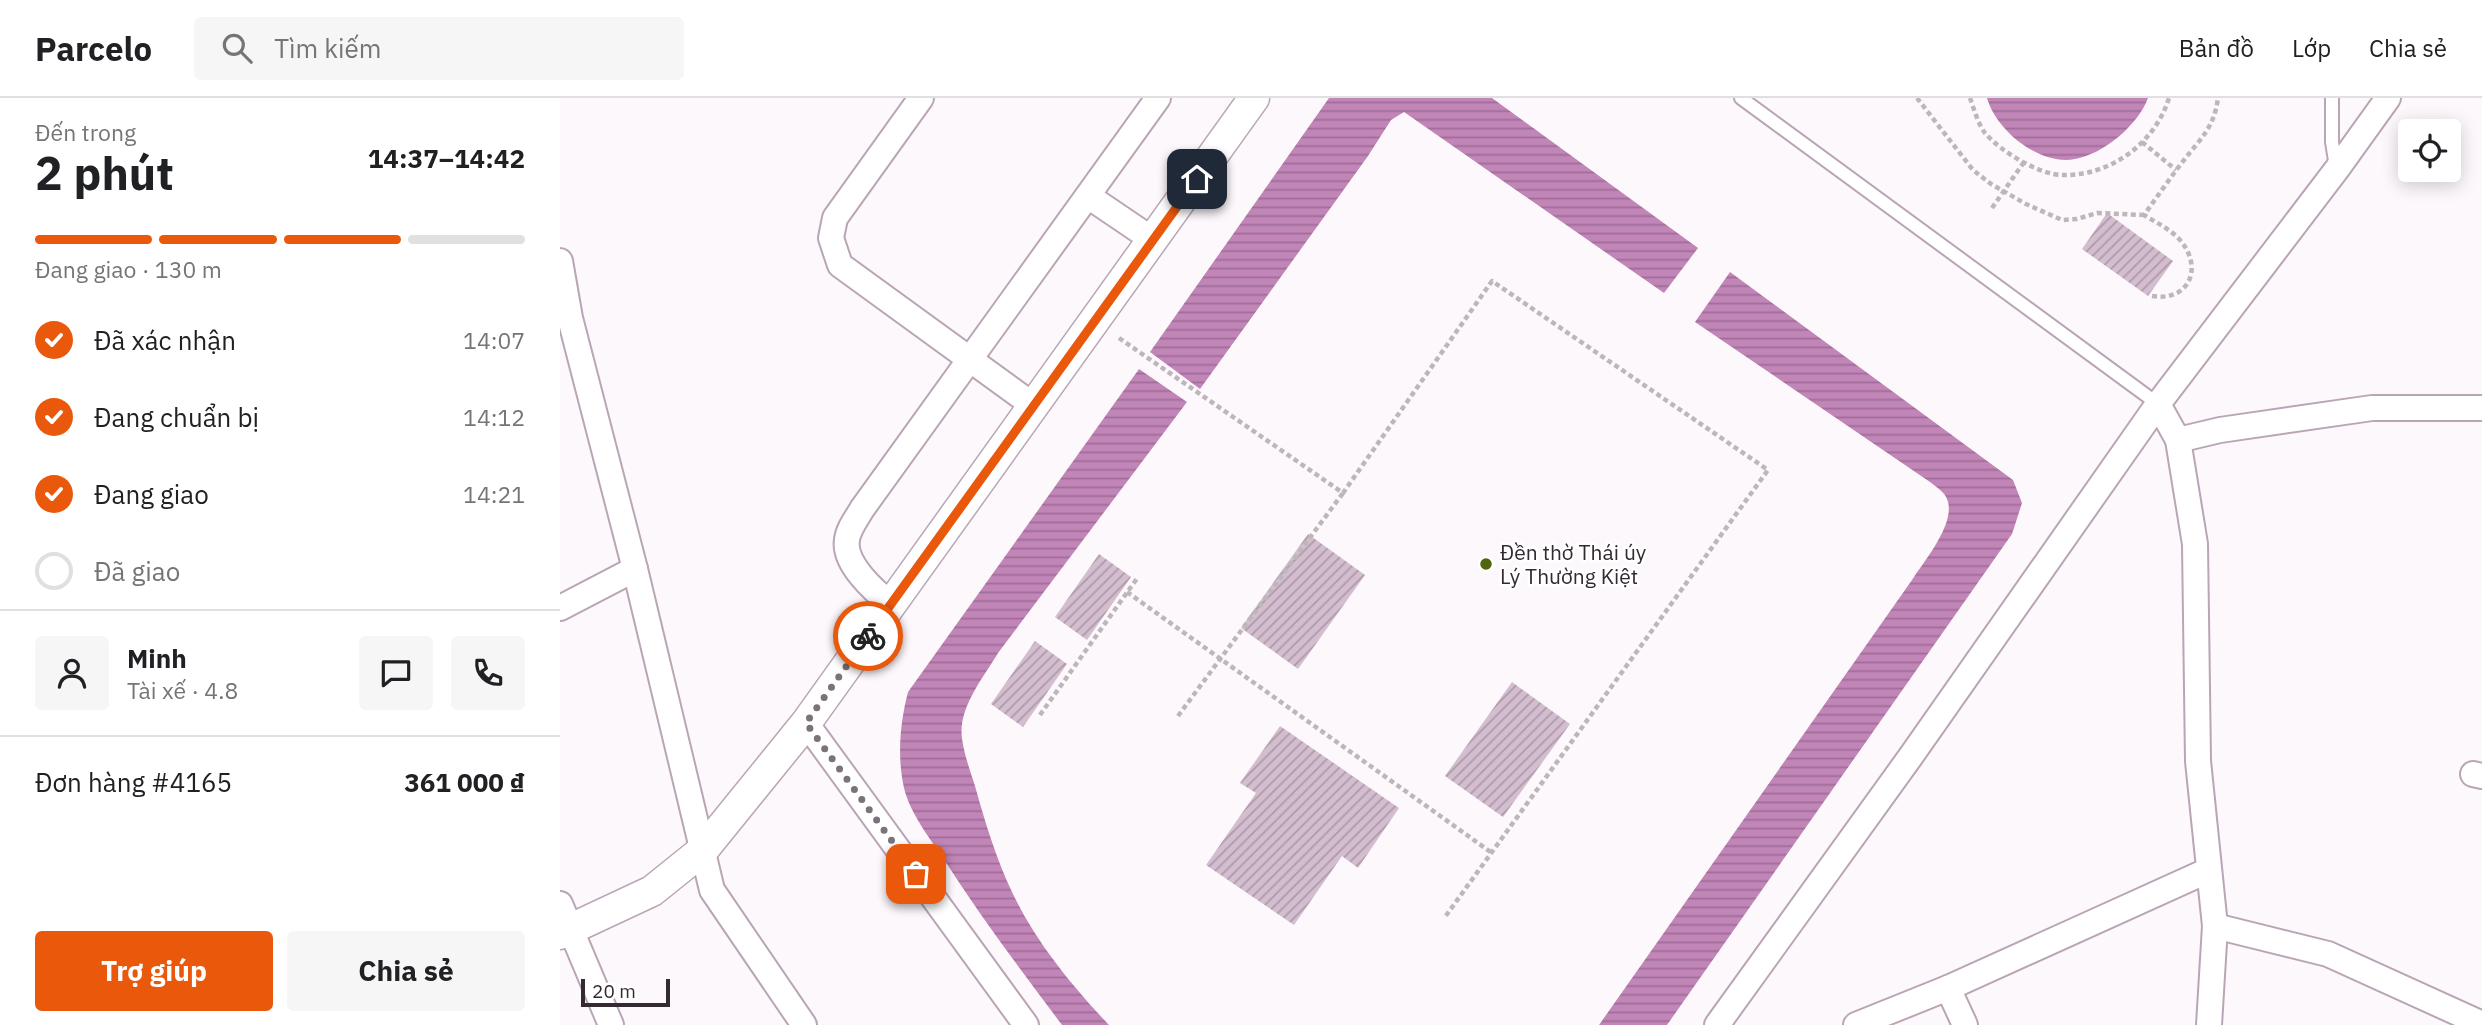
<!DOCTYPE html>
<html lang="vi">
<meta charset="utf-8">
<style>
:root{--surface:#fff;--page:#f6f6f6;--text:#202124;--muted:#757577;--line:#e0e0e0;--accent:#ea580c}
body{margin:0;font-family:"IBM Plex Sans",sans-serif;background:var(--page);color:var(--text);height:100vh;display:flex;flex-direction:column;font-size:26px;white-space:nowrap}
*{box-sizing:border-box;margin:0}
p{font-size:23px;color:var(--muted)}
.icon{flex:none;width:38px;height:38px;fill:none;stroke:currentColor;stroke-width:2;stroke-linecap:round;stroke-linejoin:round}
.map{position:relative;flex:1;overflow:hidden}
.drawer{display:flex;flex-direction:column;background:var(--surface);width:560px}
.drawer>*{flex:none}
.buttons{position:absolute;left:1838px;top:21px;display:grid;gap:14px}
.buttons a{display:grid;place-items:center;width:63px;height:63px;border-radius:7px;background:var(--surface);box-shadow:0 4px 18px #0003;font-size:35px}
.scale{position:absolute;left:21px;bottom:18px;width:89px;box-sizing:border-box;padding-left:7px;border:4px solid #342b32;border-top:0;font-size:19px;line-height:24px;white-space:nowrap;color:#342b32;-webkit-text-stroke:5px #fff;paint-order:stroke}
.pin{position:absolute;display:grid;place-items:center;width:60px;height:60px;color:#fff;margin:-30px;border-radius:14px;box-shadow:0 4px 10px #0006}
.courier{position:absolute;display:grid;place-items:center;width:70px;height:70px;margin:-35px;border:5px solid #ea580c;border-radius:50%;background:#fff;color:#222;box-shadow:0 2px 9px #0007}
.overview em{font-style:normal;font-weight:700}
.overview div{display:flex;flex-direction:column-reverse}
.overview{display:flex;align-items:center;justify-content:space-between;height:119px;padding:0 35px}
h1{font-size:46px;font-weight:700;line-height:52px}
.bar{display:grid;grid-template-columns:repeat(4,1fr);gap:10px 7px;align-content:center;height:84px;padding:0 35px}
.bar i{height:9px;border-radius:5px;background:var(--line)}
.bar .current{background:var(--accent)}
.bar p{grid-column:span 4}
.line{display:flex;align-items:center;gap:18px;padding:0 35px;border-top:2px solid var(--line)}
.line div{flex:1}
.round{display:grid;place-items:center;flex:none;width:74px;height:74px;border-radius:7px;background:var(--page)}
ol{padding:0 35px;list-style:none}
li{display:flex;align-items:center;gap:21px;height:77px}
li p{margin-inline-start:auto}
li .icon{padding:7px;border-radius:50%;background:var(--accent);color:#fff;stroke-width:4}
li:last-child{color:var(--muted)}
li i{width:38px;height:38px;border:4px solid var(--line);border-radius:50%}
.cta{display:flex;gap:14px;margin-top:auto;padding:14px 35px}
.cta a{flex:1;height:80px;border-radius:7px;background:var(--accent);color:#fff;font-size:28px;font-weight:700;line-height:80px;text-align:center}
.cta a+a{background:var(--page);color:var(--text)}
header{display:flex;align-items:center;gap:42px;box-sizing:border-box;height:98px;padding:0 35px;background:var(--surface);border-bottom:2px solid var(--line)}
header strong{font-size:33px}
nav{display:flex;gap:38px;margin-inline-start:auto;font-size:24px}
.search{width:490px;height:63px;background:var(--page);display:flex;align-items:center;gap:18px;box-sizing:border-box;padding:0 24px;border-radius:7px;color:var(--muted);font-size:26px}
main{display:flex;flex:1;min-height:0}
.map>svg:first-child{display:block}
.water{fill:url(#water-rules)}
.building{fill:url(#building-hatch)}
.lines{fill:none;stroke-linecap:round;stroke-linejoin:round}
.service-casing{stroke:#baa5b6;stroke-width:16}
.minor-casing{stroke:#baa5b6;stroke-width:28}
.tertiary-casing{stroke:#baa5b6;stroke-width:33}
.path{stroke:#bdb7bc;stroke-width:4.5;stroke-dasharray:5 3.5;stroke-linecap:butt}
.service{stroke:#fff;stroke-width:12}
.minor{stroke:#fff;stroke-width:24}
.tertiary{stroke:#fff;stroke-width:30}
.done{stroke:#7a7379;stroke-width:7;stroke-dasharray:0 12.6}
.route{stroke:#ea580c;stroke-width:9}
.poi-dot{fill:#51640e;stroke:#fff;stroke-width:2.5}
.labels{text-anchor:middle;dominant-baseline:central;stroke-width:5;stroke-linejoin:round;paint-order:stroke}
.poi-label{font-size:21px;fill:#342b32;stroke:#fff;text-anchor:start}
</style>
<header>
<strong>Parcelo</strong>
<div class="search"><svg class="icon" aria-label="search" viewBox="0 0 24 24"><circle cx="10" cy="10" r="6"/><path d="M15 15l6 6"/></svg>Tìm kiếm</div>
<nav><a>Bản đồ</a><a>Lớp</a><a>Chia sẻ</a></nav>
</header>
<main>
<section class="drawer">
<div class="overview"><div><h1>2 phút</h1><p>Đến trong</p></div><em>14:37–14:42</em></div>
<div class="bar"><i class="current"></i><i class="current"></i><i class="current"></i><i></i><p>Đang giao · 130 m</p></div>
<ol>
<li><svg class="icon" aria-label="check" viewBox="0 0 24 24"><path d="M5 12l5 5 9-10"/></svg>Đã xác nhận<p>14:07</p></li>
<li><svg class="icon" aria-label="check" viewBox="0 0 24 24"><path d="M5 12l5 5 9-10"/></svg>Đang chuẩn bị<p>14:12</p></li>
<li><svg class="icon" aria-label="check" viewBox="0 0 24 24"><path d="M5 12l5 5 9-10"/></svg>Đang giao<p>14:21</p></li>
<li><i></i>Đã giao</li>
</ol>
<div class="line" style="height:126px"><a class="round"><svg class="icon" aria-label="person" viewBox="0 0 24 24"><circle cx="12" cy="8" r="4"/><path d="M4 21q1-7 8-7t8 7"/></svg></a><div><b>Minh</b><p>Tài xế · 4.8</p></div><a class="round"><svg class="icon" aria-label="chat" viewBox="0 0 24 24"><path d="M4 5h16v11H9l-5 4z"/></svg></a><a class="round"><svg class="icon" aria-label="phone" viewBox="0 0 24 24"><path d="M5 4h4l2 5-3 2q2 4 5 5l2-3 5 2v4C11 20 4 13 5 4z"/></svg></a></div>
<div class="line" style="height:91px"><div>Đơn hàng #4165</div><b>361 000 ₫</b></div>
<div class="cta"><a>Trợ giúp</a><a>Chia sẻ</a></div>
</section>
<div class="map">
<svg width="1922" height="927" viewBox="0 0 1922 927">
<defs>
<pattern id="water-rules" width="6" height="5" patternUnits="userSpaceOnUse" patternTransform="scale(1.75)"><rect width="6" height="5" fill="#c185b8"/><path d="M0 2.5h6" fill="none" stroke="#9e6d96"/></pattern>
<pattern id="building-hatch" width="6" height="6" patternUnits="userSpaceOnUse" patternTransform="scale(1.75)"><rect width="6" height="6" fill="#d3bdcf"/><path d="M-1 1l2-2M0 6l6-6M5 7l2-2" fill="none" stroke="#ac9aa9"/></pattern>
</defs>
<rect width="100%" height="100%" fill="#fdf8fc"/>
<g class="water">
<path d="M769,0H932L1138,150L1104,195L844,14L831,22L808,58L640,291L590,254Z"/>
<path d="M1427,0H1588C1578,27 1544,56 1515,61C1479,68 1436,32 1427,0Z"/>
<path d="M1170,174L1453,382L1462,405L1452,436L1107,927H1039L1352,482C1364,463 1399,422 1386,399C1383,393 1375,388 1370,384L1135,224Z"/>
<path d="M579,271L627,304L438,555C425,577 406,600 402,626C399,643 410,672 415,688C425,724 436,760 452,794C475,843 512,888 549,927H502C461,872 420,818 383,760C369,739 350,715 344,690C337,658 340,625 348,594Z"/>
</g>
<g class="building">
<path d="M1547,115L1613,163L1588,198L1522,151Z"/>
<path d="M748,436L805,477L738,571L681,530Z"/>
<path d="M539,456L571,479L527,542L495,519Z"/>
<path d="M475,543L507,566L463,629L431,606Z"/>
<path d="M952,584L1010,626L943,719L885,678Z"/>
<path d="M720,628L839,710L798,770L782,758L734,827L646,767L696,695L680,685Z"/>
</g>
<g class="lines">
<g class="service-casing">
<g id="service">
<path d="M1181,0L1598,306"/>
<path d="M1772,0V44L1776,69"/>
</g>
</g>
<g class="minor-casing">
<g id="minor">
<path d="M361,0L275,120L271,140L280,167L474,308"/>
<path d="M528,98L593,142"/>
<path d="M0,163L10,220L75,471L152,792L244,927"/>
<path d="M1598,306L1618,342L1635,446L1638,663L1655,828L1649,927"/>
<path d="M1618,342L1660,332L1812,310H1922"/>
<path d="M331,506C314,493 283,465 287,442C288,431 297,420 302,411L598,0"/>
<path d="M0,510L75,471"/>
<path d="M246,625L466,927"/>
<path d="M1913,676L1922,678"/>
<path d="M0,806L51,927"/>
<path d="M1655,828L1768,856L1922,926"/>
<path d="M1388,890L1405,927"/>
<path d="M1157,927L1351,658L1598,306L1777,71L1828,0"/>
<path d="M1296,927L1388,890L1649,772"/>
</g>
</g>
<g class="tertiary-casing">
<path id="tertiary" d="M0,836L92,793L143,752L246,625L694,0"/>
</g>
<g class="path">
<path d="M1357,0L1413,72L1431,86L1466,106L1502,122L1517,121L1537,115L1584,117"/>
<path d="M1410,0C1414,11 1418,26 1425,35C1440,53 1479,77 1503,77C1551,78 1595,45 1609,0"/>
<path d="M1582,44L1616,72"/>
<path d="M1432,110L1464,64"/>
<path d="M1592,198C1629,204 1644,170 1620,142C1610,131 1597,125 1584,117C1597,99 1610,80 1624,62C1641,40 1654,30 1658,0"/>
<path d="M559,240L783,395L932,183L1208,372L885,819"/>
<path d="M567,494L932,755"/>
<path d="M480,617L578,479"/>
<path d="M618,618L783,395"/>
</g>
<use href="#service" class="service"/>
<use href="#minor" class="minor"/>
<use href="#tertiary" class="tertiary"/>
</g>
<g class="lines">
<path class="done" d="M308,538L246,625L356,776"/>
<path class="route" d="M308,538L637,81"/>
</g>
<circle class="poi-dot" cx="926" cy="466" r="7"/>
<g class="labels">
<g class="poi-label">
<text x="940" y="454">Đền thờ Thái úy<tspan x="940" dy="24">Lý Thường Kiệt</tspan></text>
</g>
</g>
</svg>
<div class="buttons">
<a><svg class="icon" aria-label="locate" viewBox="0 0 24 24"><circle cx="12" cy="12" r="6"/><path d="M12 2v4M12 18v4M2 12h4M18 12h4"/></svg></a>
</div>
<div class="scale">20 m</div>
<div class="pin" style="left:356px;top:776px;background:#ea580c"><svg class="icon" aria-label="bag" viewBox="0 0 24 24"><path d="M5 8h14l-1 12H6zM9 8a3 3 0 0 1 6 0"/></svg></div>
<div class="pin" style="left:637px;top:81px;background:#1f2937"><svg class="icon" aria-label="home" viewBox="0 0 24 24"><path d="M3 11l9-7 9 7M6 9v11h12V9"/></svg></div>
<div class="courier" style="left:308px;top:538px"><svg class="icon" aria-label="bike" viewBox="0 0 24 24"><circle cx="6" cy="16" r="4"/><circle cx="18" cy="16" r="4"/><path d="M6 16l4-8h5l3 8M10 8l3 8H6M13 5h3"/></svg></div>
</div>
</main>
